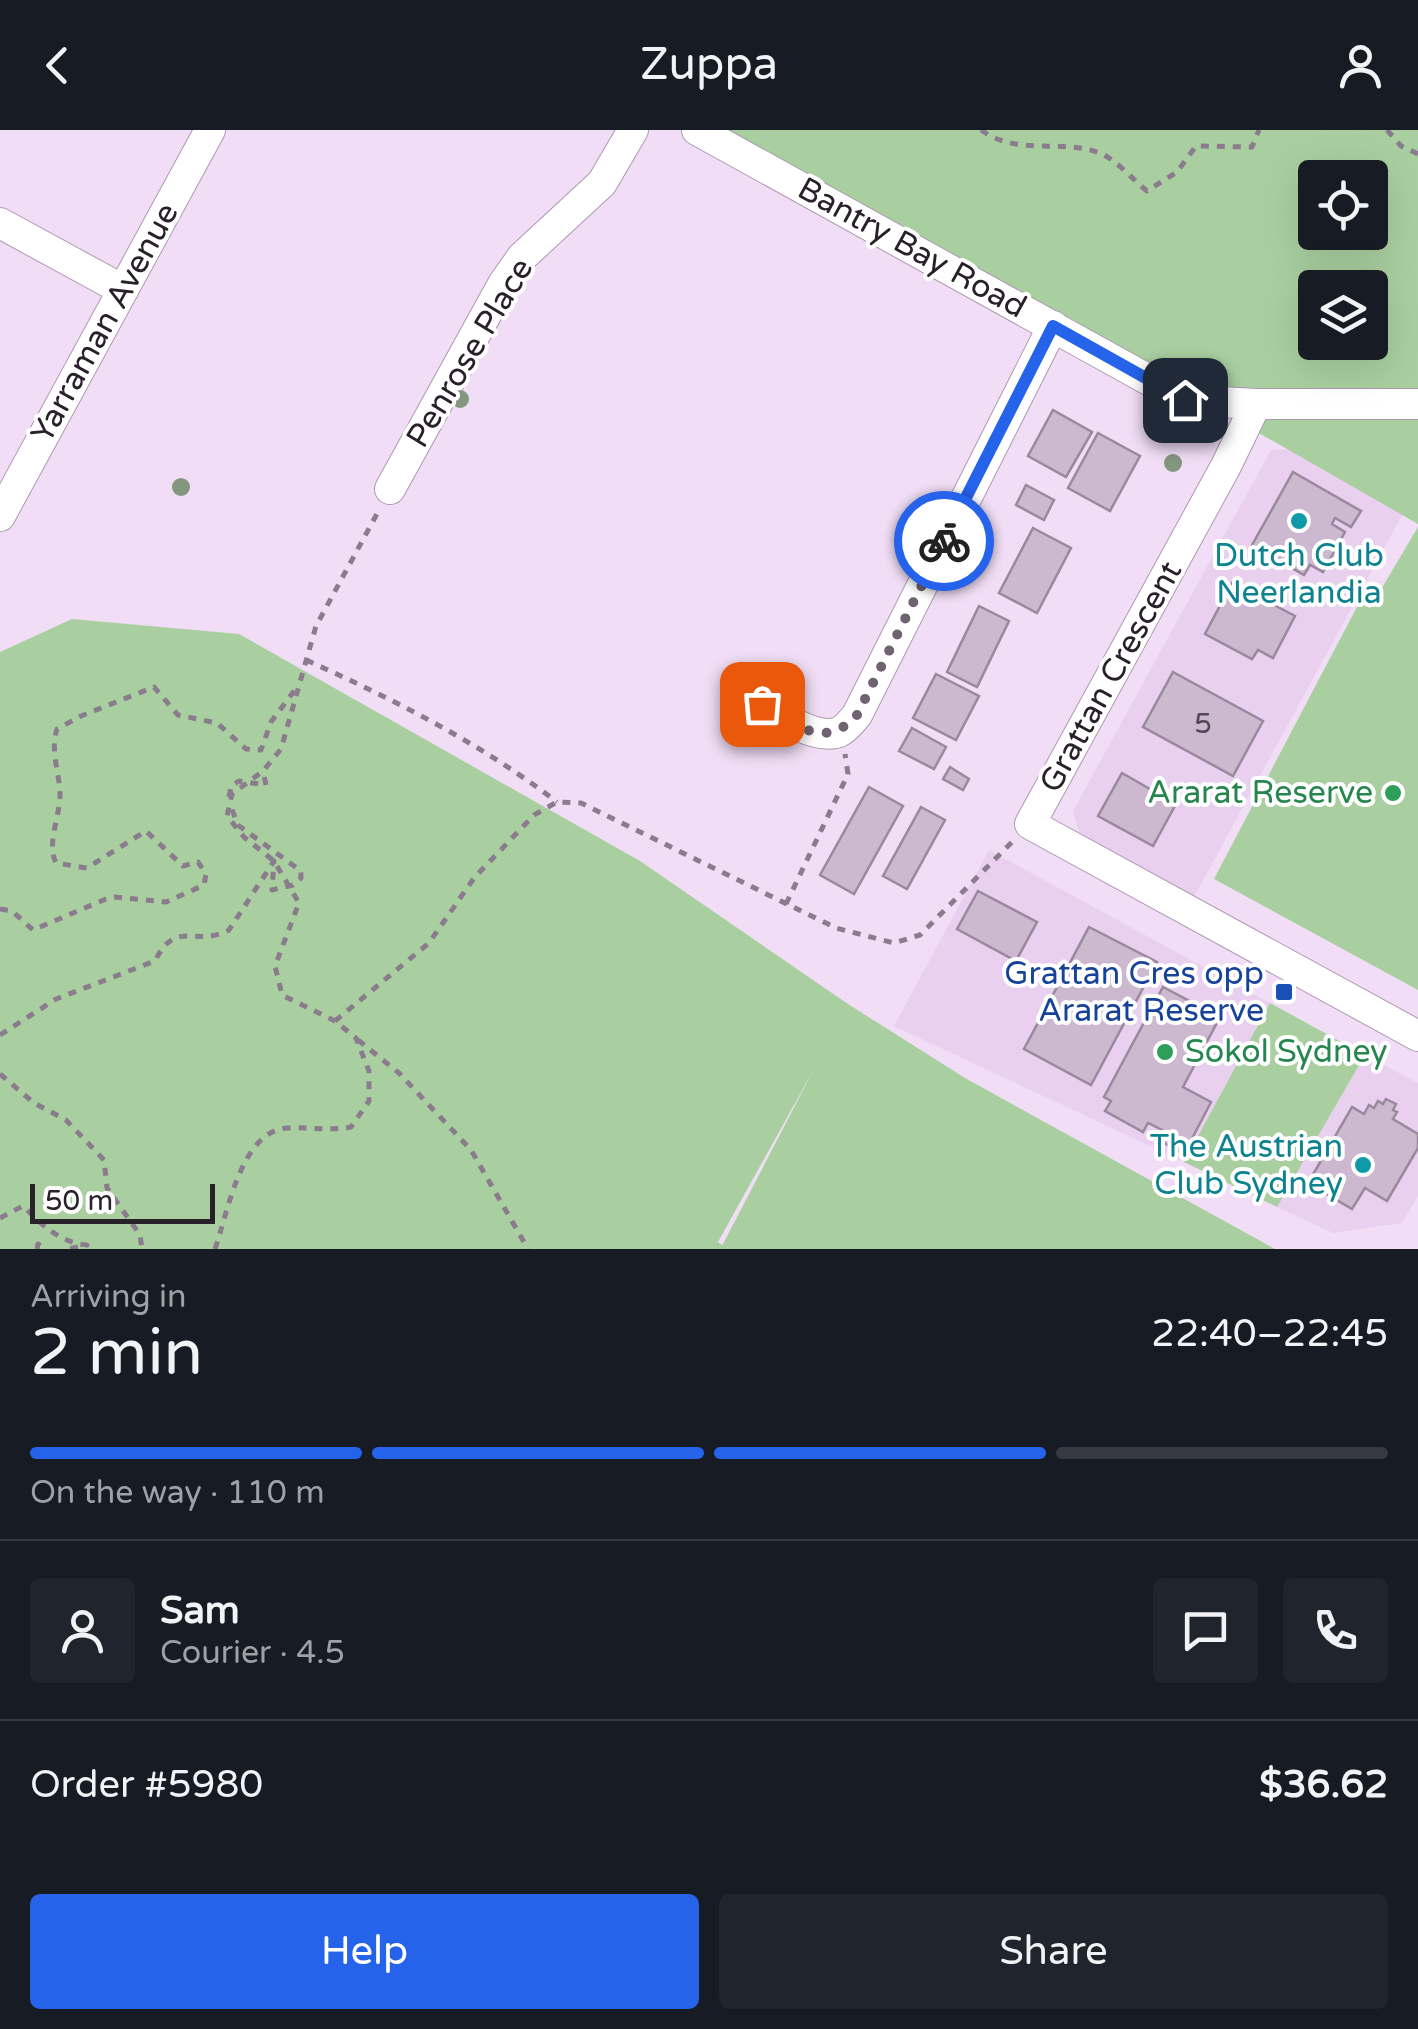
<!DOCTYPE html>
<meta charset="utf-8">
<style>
:root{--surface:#171b24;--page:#20242c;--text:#f1f3f6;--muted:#9ea1a6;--line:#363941;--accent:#2563eb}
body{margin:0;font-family:"Varela Round",sans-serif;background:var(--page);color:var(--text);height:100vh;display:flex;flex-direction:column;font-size:38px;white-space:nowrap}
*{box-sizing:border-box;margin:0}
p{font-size:32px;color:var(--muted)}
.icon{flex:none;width:55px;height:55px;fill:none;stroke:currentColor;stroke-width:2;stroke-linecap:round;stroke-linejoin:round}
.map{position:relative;height:1119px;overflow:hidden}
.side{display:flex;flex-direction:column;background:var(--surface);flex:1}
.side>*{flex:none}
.fabs{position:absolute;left:1298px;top:30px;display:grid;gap:20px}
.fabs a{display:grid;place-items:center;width:90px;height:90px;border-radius:10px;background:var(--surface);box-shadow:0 10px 40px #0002;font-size:50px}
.scale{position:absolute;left:30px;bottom:25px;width:185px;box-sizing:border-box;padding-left:10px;border:5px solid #29212a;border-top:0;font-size:28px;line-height:35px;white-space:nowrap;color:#29212a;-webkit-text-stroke:8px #fff;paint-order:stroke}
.pin{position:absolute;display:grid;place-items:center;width:85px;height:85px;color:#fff;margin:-42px;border-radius:20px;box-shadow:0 5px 15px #0006}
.courier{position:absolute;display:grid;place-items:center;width:100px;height:100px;margin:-50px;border:8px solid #2563eb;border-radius:50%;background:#fff;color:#222;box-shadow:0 2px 12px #0007}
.summary em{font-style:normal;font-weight:600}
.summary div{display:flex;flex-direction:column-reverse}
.summary{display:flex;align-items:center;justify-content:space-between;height:170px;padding:0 30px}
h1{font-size:65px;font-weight:600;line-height:75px}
.bar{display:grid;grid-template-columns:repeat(4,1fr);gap:15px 10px;align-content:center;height:120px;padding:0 30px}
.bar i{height:12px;border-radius:8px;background:var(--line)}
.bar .current{background:var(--accent)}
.bar p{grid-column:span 4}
.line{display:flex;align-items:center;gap:25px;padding:0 30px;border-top:2px solid var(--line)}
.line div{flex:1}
.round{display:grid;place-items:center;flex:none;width:105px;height:105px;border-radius:10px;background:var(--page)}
.button{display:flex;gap:20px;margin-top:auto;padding:20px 30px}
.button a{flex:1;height:115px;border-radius:10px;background:var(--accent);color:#fff;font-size:40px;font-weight:600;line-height:115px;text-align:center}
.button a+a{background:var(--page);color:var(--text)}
header{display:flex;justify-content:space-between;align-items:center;height:130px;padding:0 30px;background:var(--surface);font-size:45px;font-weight:600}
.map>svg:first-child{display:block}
.built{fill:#e8d0ee}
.green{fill:#a9cfa0;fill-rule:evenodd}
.building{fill:#ccb9d0;stroke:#9a889e;stroke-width:2.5}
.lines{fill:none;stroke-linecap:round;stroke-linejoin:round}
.minor-casing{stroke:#ac99b0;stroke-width:32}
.path{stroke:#8a7c8d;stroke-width:5;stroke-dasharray:8 8;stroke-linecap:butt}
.minor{stroke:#fff;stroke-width:30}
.tree{fill:#83967e}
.done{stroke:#6f6371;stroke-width:10;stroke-dasharray:0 18}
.route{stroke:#2563eb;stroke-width:12}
.culture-dot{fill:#0f9aa8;stroke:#fff;stroke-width:4}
.leisure-dot{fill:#2e9e5b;stroke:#fff;stroke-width:4}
.transit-dot{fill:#1a4fb4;stroke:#fff;stroke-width:4}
.labels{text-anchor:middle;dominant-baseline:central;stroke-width:8;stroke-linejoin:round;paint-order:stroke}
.number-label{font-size:28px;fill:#524754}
.street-label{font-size:32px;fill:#29212a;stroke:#fff}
.culture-label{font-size:32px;fill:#0d838f;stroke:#fff}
.leisure-label{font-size:32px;fill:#27864d;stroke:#fff;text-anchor:end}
.transit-label{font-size:32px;fill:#164399;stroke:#fff;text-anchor:end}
</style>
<header><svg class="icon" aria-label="back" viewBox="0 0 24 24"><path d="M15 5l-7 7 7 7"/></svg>Zuppa<svg class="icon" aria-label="person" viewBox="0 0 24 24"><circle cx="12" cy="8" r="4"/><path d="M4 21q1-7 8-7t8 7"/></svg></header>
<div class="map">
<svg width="1418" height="1119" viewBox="0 0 1418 1119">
<rect width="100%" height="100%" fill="#f1def6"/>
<g class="built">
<path d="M1418,317V356L1194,767L1080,705L1073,681L1271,320Z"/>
<path d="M989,720L1270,873L1184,1032L894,896Z"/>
<path d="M1365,925L1418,953V1066L1402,1093L1333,1103L1277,1077Z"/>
</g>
<g class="green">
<path d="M729,0H1418V394ZM1315,48H1370V102H1315ZM1315,158H1370V212H1315Z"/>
<path d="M1418,397V860L1214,749L1359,473L1370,478Z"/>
<path d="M72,489L239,504L640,731L848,874L965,948L1275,1119H0V522ZM814,939L723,1114L722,1115L718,1112Z"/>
<path d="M1270,873L1365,925L1277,1077L1184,1032Z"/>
</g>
<g class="building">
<path d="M1053,280L1092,302L1066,347L1028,326Z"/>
<path d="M1098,303L1140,326L1110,381L1068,358Z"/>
<path d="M1293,342L1361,381L1351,397L1335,388L1332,394L1345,402L1323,442L1310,435L1304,445L1252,415Z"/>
<path d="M1026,355L1054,370L1044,390L1016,375Z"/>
<path d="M1033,398L1071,418L1037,483L999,463Z"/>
<path d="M1232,453L1295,486L1273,528L1258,520L1252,529L1205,504Z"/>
<path d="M979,476L1009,491L977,557L947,542Z"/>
<path d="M1173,542L1263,591L1233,646L1143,597Z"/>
<path d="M936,544L979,566L956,610L913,588Z"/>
<path d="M912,598L946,617L934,639L899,621Z"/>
<path d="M950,637L969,649L963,660L943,649Z"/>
<path d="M1122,643L1176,674L1153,716L1098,686Z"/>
<path d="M869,657L903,676L854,764L820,745Z"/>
<path d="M921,677L945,690L907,759L883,746Z"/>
<path d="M978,761L1037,792L1016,831L957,799Z"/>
<path d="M1089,797L1157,832L1091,955L1024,919Z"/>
<path d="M1163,857L1220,887L1183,957L1211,972L1184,1024L1157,1009L1162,1000L1148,993L1143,1002L1105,981L1111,971L1104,967Z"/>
<path d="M1386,969L1396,974L1393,980L1397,982L1393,989L1418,1004V1018L1387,1071L1365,1058L1352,1079L1308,1053L1352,977L1364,984L1369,975L1374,978L1378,971L1383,974Z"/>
</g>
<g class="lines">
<g class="minor-casing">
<g id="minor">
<path d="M697,0L1185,270L1256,274H1418"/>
<path d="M0,93L123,160"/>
<path d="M1256,274L1226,336L1030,694L1418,906"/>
<path d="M390,359L503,154L522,127L602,53L633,0"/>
<path d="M0,386L210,0"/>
<path d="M737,558C761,573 812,613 839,602C846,599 852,591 857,585L1053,196"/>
</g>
</g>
<g class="path">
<path d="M981,0C1017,26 1058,9 1097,22C1114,27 1133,50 1147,61L1177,42L1196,16L1252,17L1259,0"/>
<path d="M1387,0L1401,16L1418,24"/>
<path d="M306,530C395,570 480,613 557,672"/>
<path d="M229,667L231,656L239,651L266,655L263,641"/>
<path d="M786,774L848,644L845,624"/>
<path d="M0,779L12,781L33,800L106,769L115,767L166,772L204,755L206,744L198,732L183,736L146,701L87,738L56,733C46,712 61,685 60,662C59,642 50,619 57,599L81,586L154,557L178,585L217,593L246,619L261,620L271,592L297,557"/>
<path d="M335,891L429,813L474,748L534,685L557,672L581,673L836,798L894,813L920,805L1013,711"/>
<path d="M0,905L56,869L155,831C176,788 195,818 229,800L274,731L272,760L293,755L301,748V741L238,695L231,677"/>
<path d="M358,910L399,943L471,1020L528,1119"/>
<path d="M0,944L34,973L66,990L104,1030L107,1058L140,1105L142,1119"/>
<path d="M0,1088L23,1076C41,1094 60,1113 87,1115L68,1119"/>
<path d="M37,1119L38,1114L46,1119"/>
<path d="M215,1119C228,1082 241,1000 288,998C311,997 327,1001 351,997L369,971V941L356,908L335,891L282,865L275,836L299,773L274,731L244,707L227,686L232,664L263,641L281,619L316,496L378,382"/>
</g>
<use href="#minor" class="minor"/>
</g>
<g class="tree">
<circle cx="460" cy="269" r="9"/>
<circle cx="1173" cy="333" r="9"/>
<circle cx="181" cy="357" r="9"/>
</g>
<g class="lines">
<path class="done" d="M762,574C795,595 825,621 857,585L944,411"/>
<path class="route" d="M944,411L1053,196L1185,270"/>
</g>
<g class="culture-dot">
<circle cx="1299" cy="391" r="10"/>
<circle cx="1363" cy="1035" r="10"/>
</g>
<g class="leisure-dot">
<circle cx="1393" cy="663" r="10"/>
<circle cx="1165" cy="922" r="10"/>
</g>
<rect class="transit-dot" x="1274" y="852" width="20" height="20" rx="5"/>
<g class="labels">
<g class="number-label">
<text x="1203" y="594">5</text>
</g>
<g class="street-label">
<text transform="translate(912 118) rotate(29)">Bantry Bay Road</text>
<text transform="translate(105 193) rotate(-61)">Yarraman Avenue</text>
<text transform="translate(470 223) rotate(-59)">Penrose Place</text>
<text transform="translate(1111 547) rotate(-61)">Grattan Crescent</text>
</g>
<g class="culture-label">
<text x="1299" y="426">Dutch Club<tspan x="1299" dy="37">Neerlandia</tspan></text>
<text x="1343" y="1017" text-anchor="end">The Austrian<tspan x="1343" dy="37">Club Sydney</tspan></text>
</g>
<g class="leisure-label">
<text x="1373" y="663">Ararat Reserve</text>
<text x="1185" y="922" text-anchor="start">Sokol Sydney</text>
</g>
<g class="transit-label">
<text x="1264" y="844">Grattan Cres opp<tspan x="1264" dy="37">Ararat Reserve</tspan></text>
</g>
</g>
</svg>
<div class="fabs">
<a><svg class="icon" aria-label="locate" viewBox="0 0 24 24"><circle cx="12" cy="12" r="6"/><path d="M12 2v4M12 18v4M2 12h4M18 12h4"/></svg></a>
<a><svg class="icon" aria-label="layers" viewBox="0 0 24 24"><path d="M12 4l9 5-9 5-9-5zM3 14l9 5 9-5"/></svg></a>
</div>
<div class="scale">50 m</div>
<div class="pin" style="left:762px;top:574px;background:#ea580c"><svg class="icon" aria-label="bag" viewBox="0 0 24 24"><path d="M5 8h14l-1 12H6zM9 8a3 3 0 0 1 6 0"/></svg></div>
<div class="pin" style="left:1185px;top:270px;background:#1f2937"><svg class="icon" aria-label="home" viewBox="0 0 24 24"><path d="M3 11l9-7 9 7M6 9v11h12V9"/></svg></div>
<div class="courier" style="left:944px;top:411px"><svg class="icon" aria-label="bike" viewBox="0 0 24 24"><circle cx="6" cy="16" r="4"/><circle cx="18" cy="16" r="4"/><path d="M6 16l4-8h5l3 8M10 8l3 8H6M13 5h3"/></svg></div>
</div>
<section class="side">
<div class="summary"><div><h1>2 min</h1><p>Arriving in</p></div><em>22:40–22:45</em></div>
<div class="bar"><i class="current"></i><i class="current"></i><i class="current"></i><i></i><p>On the way · 110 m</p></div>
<div class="line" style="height:180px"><a class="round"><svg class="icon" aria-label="person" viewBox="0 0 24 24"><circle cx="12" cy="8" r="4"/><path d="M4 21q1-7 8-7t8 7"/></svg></a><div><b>Sam</b><p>Courier · 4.5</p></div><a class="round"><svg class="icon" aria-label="chat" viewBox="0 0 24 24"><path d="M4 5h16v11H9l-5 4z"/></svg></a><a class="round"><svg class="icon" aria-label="phone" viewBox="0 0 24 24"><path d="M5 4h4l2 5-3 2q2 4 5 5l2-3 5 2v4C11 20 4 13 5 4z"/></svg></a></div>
<div class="line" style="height:130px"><div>Order #5980</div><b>$36.62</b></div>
<div class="button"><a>Help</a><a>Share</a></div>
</section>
